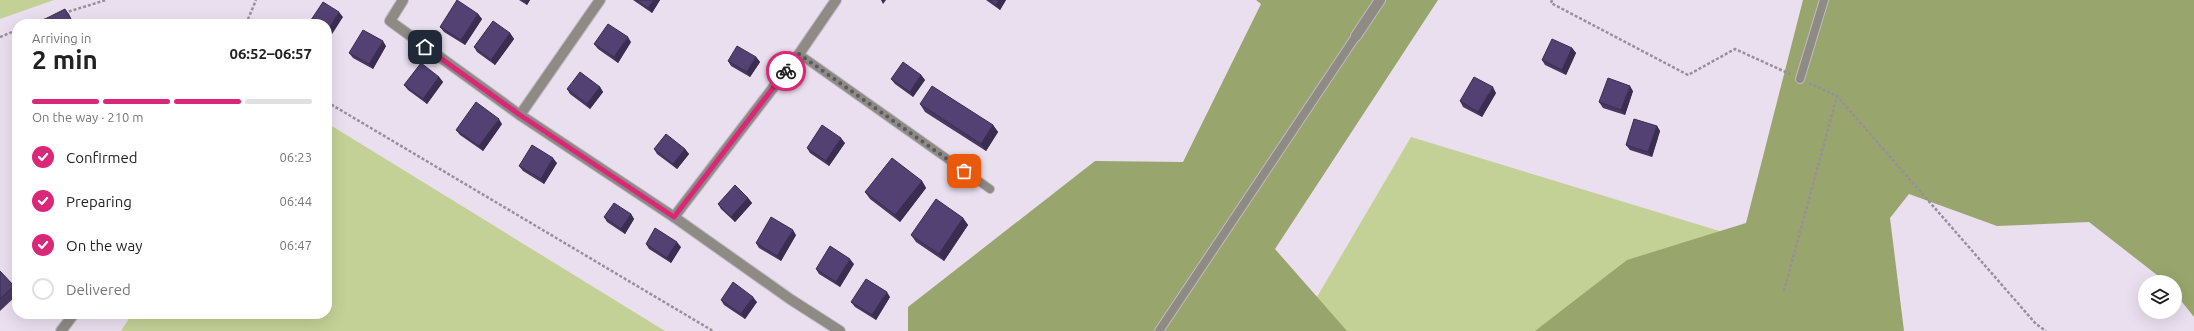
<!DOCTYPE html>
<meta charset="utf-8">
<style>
:root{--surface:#fff;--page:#f2f2f2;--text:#222;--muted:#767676;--line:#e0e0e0;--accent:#db2777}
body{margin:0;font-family:Ubuntu,sans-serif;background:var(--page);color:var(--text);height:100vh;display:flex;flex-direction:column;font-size:15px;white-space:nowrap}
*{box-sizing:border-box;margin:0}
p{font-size:13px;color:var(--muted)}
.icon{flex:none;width:22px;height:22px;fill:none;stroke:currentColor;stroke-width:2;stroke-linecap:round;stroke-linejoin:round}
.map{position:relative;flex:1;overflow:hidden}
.drawer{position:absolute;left:12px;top:19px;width:320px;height:300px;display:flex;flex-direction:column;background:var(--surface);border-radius:16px;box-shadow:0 4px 16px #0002}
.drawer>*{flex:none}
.controls{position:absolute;left:2138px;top:275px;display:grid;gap:8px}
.controls a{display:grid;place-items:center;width:44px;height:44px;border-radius:50%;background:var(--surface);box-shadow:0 4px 16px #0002;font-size:20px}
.pin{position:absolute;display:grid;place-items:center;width:34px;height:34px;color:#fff;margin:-17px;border-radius:8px;box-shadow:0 2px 6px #0006}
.courier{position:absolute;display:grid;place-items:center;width:40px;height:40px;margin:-20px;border:3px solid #db2777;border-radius:50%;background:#fff;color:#222;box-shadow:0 1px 5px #0007}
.head em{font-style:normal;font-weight:700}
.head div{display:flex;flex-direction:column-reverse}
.head{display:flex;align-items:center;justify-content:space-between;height:68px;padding:0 20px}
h1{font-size:26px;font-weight:700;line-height:30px}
.bar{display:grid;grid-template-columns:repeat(4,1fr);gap:6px 4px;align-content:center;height:48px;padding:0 20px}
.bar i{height:5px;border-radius:3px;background:var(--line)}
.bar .active{background:var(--accent)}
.bar p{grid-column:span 4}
ol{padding:0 20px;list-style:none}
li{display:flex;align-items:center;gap:12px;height:44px}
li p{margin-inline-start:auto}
li .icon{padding:4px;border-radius:50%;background:var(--accent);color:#fff;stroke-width:4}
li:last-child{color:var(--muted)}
li i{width:22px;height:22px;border:2px solid var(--line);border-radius:50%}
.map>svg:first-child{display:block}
.green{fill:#c3d196}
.forest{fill:#98a56c}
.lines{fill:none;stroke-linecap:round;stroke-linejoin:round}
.service-casing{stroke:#c3bac7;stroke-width:10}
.minor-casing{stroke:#c3bac7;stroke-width:12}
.path{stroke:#978f9a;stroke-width:2.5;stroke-dasharray:3 2;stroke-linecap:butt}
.service{stroke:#8d8b84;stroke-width:8}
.minor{stroke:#8d8b84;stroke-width:10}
.wall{fill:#473862}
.shaded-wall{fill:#392e50}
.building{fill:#524172;stroke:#392e50}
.done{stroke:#5e5860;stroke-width:4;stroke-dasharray:0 7.2}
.route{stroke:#db2777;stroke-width:5}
</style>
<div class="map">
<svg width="2194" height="331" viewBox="0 0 2194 331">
<rect width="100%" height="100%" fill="#eadfee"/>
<g class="green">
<path d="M0,0H54L0,19Z"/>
<path d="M327,123L665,331H121L132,314H327Z"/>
<path d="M1411,137L1726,233L1741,331H1297Z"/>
</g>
<g class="forest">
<path d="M1256,0H1438L1275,249L1347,331H908V307L1095,161L1183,162L1261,4Z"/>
<path d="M1803,0H2194V317L2175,293V282H2166L2089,222L1997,226L1909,194L1890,218L1904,331H1535L1627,260L1746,223Z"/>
</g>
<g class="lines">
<g class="service-casing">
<g id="service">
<path d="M799,54L990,189"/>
<path d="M1800,79L1824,0"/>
<path d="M1159,331L1356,36"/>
</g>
</g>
<g class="minor-casing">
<g id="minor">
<path d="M403,0L390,21L520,115L674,217L790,299L840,331"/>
<path d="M1356,36L1380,0"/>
<path d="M520,115L600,0"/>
<path d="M674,217L799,54L836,0"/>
<path d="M61,331L74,314"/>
</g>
</g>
<g class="path">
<path d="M1552,0L1551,3L1688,75L1735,49L1790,74"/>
<path d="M64,13L106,0"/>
<path d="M34,24L46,19"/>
<path d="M246,24L256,0"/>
<path d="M0,37L17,30"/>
<path d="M1809,83L1837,96L2036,324L2046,331"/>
<path d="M327,102L713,331"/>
<path d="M1784,291L1837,96"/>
</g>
<use href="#service" class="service"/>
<use href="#minor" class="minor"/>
</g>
<g class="wall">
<path d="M519,0H530L527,5Z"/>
<path d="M633,0H660L652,13Z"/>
<path d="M986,0H1006L1000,10Z"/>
<path d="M478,14L482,19L465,45L444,32L440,27Z"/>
<path d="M510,33L514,39L495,65L477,52L474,47Z"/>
<path d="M631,42L618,63L598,49L594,44Z"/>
<path d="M386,46L373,69L353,58L349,53Z"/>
<path d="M1572,48L1576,53L1566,75L1545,65L1542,60Z"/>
<path d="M756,57L760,62L750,77L731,66L728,61Z"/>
<path d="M921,75L925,80L913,97L895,84L891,79Z"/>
<path d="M439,77L443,82L427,104L408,90L404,85Z"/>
<path d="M600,87L603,92L590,109L570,94L567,89Z"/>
<path d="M1633,91L1625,115L1603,108L1599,102Z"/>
<path d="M1496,93L1482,117L1463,107L1460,101Z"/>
<path d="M920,104L993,125L998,132L986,151L925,112Z"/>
<path d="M502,124L483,151L460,135L456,130Z"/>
<path d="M1657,126L1660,131L1652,157L1630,150L1626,145Z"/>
<path d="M845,143L829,166L810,153L807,148Z"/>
<path d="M654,149H685L689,154L677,169L657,154Z"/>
<path d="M557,163L544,184L523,171L519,166Z"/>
<path d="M922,181L926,188L900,222L870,199L865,192Z"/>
<path d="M748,198L752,203L735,222L721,209L718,204Z"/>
<path d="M631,214L634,219L625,234L607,222L604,217Z"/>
<path d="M963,218L968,225L944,261L916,242L911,235Z"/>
<path d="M796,235L781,261L759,248L756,243Z"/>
<path d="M646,244L681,247L671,263L649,249Z"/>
<path d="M854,264L840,287L819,274L816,269Z"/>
<path d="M0,271L14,286L17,289V295L0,311Z"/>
<path d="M890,297L876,320L855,307L851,302Z"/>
<path d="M721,300L757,302L745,319L724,305Z"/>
</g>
<g class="shaded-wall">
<path d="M527,0H530L527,5L525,2Z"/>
<path d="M654,0H660L652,13L648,8Z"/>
<path d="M881,0H886L883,4Z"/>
<path d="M999,0H1006L1000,10L996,5Z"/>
<path d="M65,9L69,14L74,24H73Z"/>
<path d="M339,12L343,17L329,39L327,35V31Z"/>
<path d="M478,14L482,19L465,45L461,40Z"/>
<path d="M510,33L514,39L495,65L491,60Z"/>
<path d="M628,37L631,42L618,63L614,57Z"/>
<path d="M383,41L386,46L373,69L369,64Z"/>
<path d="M1572,48L1576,53L1566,75L1562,70Z"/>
<path d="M756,57L760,62L750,77L747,72Z"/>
<path d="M921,75L925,80L913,97L910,92Z"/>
<path d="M439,77L443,82L427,104L423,99Z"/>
<path d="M1630,86L1633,91L1625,115L1621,110Z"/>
<path d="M600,87L603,92L590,109L587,104Z"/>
<path d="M1493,87L1496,93L1482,117L1478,112Z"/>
<path d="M499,119L502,124L483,151L479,146Z"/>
<path d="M993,125L998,132L986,151L981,144Z"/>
<path d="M1657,126L1660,131L1652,157L1648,152Z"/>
<path d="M841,138L845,143L829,166L826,161Z"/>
<path d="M685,149L689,154L677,169L673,164Z"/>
<path d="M553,158L557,163L544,184L541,179Z"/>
<path d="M922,181L926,188L900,222L895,215Z"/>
<path d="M748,198L752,203L735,222L731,217Z"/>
<path d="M631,214L634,219L625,234L621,229Z"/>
<path d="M963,218L968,225L944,261L939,254Z"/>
<path d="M793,230L796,235L781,261L777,256Z"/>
<path d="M677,242L681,247L671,263L667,258Z"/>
<path d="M850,259L854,264L840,287L836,282Z"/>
<path d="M887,292L890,297L876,320L872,315Z"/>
<path d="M753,297L757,302L745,319L741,314Z"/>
</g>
<g class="building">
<path d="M457,0L478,14L461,40L440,27Z"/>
<path d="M522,0H527L525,2Z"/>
<path d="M636,0H654L648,8Z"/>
<path d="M989,0H999L996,5Z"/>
<path d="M323,2L339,12L327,31V24H311L309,23Z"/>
<path d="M65,9L72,23L70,24H45L43,20Z"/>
<path d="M493,21L510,33L491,60L474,47Z"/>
<path d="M608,24L628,37L614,57L594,44Z"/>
<path d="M363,30L383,41L369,64L349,53Z"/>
<path d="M1552,39L1572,48L1562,70L1542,60Z"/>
<path d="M737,46L756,57L747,72L728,61Z"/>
<path d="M903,62L921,75L910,92L891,79Z"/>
<path d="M421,63L439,77L423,99L404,85Z"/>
<path d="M580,72L600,87L587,104L567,89Z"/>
<path d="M1474,77L1493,87L1478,112L1460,101Z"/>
<path d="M1608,78L1630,86L1621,110L1599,102Z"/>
<path d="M932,86L993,125L981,144L920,104Z"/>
<path d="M476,102L499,119L479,146L456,130Z"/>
<path d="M1634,119L1657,126L1648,152L1626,145Z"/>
<path d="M822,125L841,138L826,161L807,148Z"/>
<path d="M666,134L685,149L673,164L654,149Z"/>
<path d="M532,145L553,158L541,179L519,166Z"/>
<path d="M892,158L922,181L895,215L865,192Z"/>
<path d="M735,185L748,198L731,217L718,204Z"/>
<path d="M936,199L963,218L939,254L911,235Z"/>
<path d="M614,203L631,214L621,229L604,217Z"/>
<path d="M771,217L793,230L777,256L756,243Z"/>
<path d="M655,228L677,242L667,258L646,244Z"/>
<path d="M830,246L850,259L836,282L816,269Z"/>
<path d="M0,271L14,286L0,299Z"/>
<path d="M866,279L887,292L872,315L851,302Z"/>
<path d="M733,282L753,297L741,314L721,300Z"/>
</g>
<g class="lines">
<path class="done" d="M786,71L799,54L964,171"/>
<path class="route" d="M425,47L520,115L674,217L786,71"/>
</g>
</svg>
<div class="controls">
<a><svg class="icon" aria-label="layers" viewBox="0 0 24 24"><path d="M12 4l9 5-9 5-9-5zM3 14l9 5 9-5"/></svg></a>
</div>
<div class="pin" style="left:964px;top:171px;background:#ea580c"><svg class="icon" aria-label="bag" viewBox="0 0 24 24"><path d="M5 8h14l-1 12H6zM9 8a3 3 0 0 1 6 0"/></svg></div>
<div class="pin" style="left:425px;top:47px;background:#1f2937"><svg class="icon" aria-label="home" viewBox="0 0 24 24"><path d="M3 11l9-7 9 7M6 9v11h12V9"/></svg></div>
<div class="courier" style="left:786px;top:71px"><svg class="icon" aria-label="bike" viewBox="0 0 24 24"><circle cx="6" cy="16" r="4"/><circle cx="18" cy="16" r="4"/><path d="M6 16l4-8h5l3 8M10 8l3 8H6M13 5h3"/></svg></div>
<section class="drawer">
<div class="head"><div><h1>2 min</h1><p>Arriving in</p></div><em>06:52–06:57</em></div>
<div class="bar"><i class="active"></i><i class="active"></i><i class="active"></i><i></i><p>On the way · 210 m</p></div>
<ol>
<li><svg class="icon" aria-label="check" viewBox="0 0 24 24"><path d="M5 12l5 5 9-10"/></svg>Confirmed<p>06:23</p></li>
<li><svg class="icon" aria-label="check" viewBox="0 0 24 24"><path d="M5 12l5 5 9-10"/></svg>Preparing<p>06:44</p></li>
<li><svg class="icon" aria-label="check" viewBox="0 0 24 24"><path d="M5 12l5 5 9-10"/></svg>On the way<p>06:47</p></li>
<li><i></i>Delivered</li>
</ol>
</section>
</div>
